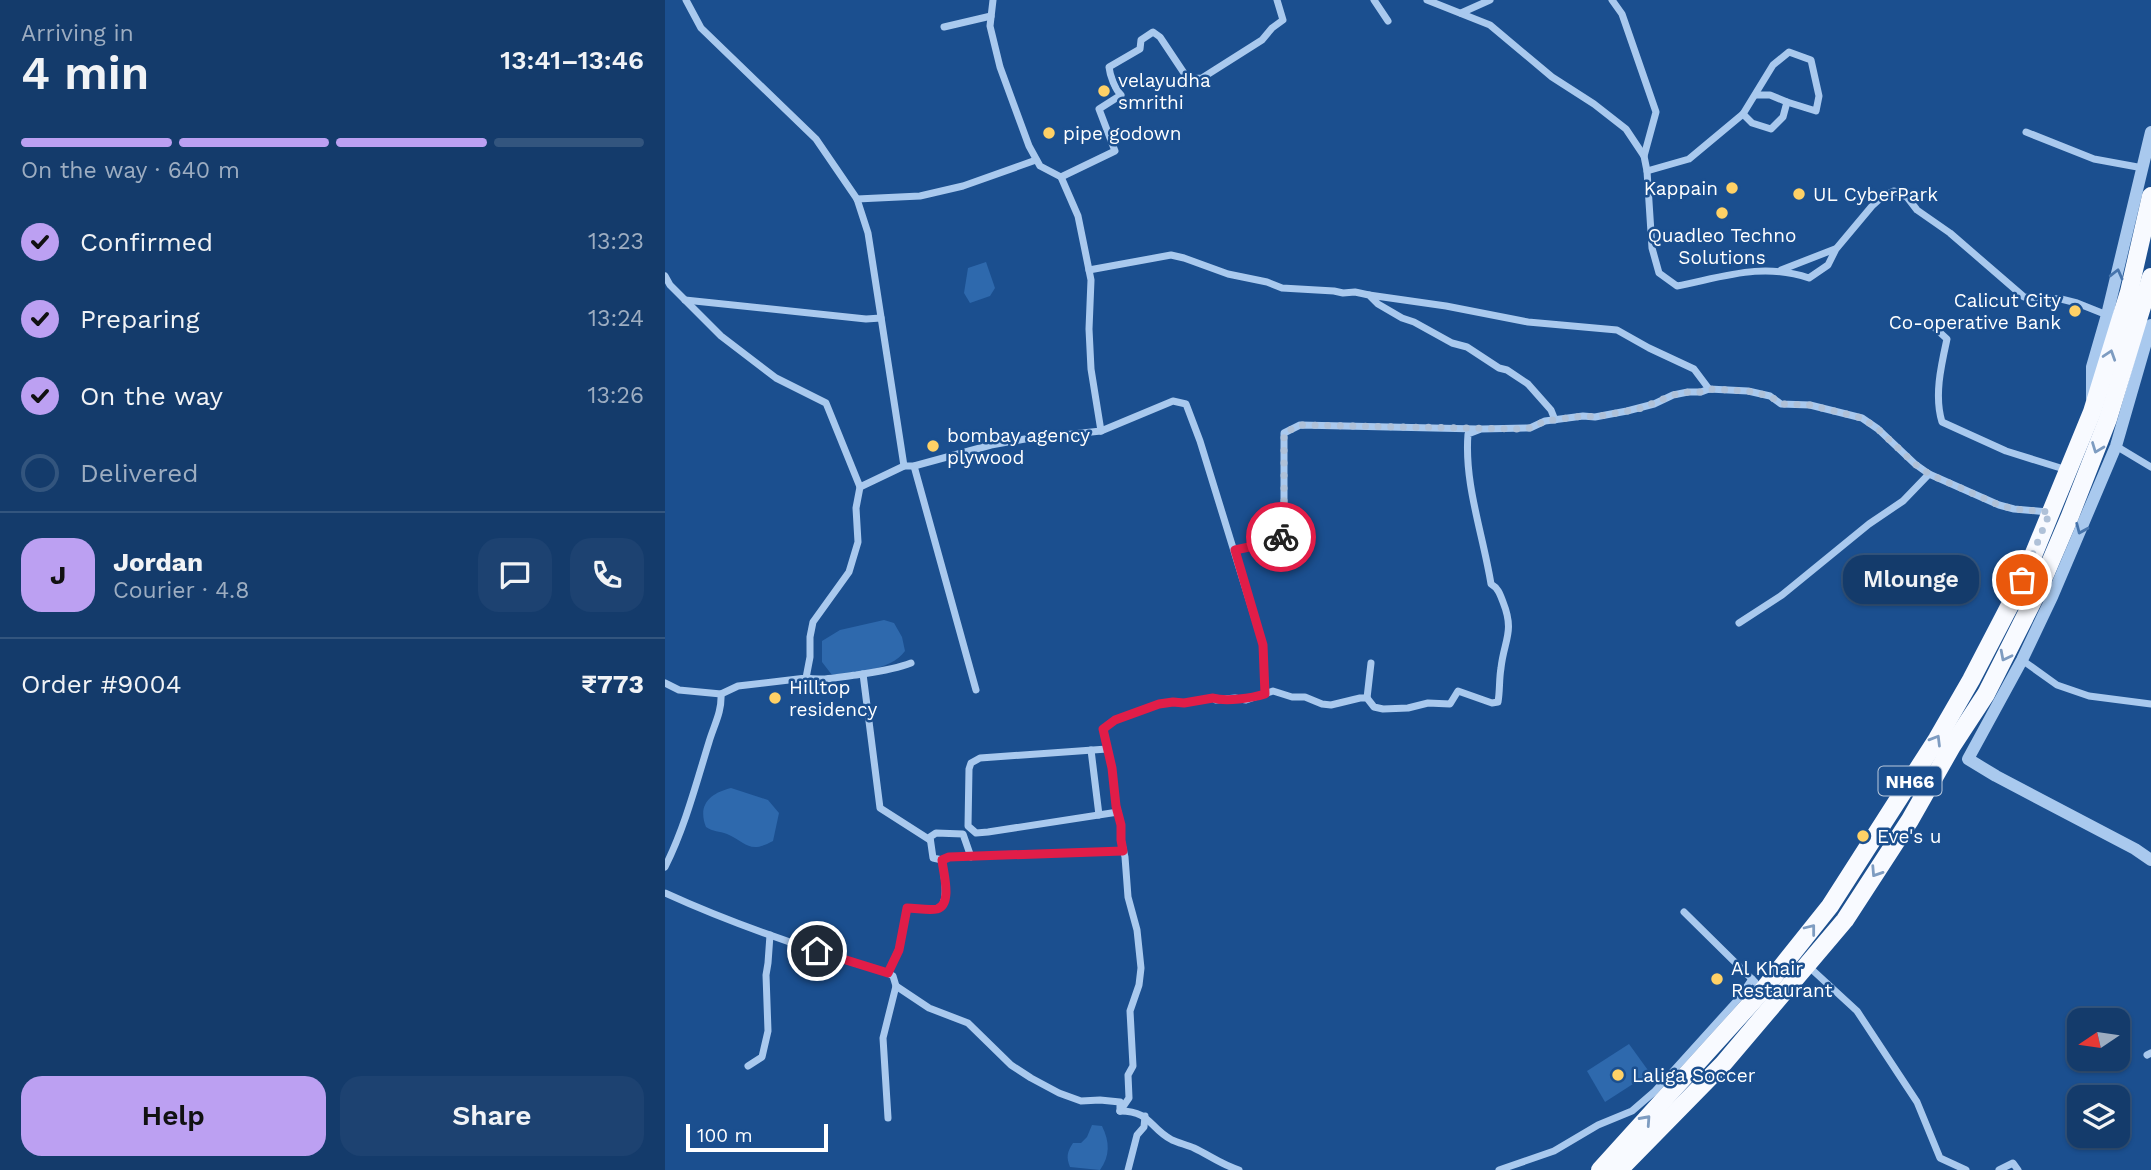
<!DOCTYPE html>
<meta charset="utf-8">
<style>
:root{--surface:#143b6b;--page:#1d4271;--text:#f1f3f6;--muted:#9dadc1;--line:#33557e;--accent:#bca0f2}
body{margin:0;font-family:"Work Sans",sans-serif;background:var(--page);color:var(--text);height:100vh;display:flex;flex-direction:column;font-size:26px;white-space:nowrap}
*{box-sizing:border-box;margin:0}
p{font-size:23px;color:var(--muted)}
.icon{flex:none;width:38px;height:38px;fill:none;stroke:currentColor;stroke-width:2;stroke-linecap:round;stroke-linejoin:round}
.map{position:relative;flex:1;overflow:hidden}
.drawer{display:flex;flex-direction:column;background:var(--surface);width:665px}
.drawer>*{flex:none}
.needle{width:46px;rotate:257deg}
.fabs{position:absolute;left:1402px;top:1008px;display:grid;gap:14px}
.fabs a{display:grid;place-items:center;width:63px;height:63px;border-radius:14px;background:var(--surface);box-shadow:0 2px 5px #0004,0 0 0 2px var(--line);font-size:35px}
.scale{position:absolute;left:21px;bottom:18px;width:142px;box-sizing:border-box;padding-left:7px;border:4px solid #fff;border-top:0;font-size:19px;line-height:24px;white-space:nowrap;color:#fff;-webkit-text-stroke:5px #1b4f8f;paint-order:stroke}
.pin{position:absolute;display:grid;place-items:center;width:60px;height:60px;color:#fff;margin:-30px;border:4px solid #fff;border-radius:50%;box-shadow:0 2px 7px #0007}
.courier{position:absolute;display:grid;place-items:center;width:70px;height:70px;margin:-35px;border:5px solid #e11d48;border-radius:50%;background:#fff;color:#222;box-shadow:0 2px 9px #0007}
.bubble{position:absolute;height:49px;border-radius:21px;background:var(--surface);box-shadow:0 2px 5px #0004,0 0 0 2px var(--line);font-size:23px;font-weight:600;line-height:49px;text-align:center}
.headline em{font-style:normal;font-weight:600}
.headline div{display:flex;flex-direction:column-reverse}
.headline{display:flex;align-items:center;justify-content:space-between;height:119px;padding:0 21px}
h1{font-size:46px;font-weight:600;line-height:52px}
.bar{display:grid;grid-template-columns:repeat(4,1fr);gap:10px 7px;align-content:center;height:84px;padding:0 21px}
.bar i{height:9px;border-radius:5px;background:var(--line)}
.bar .current{background:var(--accent)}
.bar p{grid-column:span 4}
.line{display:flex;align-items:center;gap:18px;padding:0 21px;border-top:2px solid var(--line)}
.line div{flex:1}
.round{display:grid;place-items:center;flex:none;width:74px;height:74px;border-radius:21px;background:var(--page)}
ol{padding:0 21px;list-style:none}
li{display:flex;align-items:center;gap:21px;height:77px}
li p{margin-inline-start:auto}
li .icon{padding:7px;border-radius:50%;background:var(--accent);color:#111;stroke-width:4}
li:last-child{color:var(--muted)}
li i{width:38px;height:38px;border:4px solid var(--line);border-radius:50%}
.cta{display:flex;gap:14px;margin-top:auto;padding:14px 21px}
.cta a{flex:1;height:80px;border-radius:21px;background:var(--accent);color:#111;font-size:28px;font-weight:600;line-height:80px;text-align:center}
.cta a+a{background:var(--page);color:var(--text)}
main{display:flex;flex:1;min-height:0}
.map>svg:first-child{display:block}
.green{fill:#2e69ad}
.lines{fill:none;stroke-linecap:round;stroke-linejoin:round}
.minor{stroke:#a9c9ee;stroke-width:7}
.tertiary{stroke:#a9c9ee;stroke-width:12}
.trunk{stroke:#f8faff;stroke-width:18}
.oneway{stroke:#4674ac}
.oneway2{stroke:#7e9cc1}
.done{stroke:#afc1d8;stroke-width:7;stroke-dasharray:0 12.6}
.route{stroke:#e11d48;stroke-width:9}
.poi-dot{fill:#ffd166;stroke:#1b4f8f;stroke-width:2.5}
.labels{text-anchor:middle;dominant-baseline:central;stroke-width:5;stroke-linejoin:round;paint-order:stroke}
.shield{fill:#1b4f8f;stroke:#bbcadd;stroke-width:2}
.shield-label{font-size:18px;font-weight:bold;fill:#fff}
.poi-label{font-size:19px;fill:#fff;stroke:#1b4f8f;text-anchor:start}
</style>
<main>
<section class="drawer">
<div class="headline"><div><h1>4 min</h1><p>Arriving in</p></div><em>13:41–13:46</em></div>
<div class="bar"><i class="current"></i><i class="current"></i><i class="current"></i><i></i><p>On the way · 640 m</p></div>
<ol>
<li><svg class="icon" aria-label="check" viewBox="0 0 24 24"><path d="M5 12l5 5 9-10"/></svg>Confirmed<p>13:23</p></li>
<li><svg class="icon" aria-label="check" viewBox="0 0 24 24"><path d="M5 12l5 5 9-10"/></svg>Preparing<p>13:24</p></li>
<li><svg class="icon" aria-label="check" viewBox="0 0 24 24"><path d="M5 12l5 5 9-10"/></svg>On the way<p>13:26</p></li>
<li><i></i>Delivered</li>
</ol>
<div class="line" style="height:126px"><b class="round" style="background:var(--accent);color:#111">J</b><div><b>Jordan</b><p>Courier · 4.8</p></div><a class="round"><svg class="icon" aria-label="chat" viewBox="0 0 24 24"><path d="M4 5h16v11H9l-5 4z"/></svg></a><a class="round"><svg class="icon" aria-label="phone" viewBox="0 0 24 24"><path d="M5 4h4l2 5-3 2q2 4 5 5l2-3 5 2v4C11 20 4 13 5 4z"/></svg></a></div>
<div class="line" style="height:91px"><div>Order #9004</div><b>₹773</b></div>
<div class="cta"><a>Help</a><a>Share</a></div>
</section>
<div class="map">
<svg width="1486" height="1170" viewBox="0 0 1486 1170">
<rect width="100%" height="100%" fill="#1b4f8f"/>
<g class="green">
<path d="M321,262L330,288L325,296L305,303L299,293L303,268Z"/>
<path d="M219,620L229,623L237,637L240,651C224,672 191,671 167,675L157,662V641L175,630Z"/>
<path d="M66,788L103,800L114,813L108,841C84,854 82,843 62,834C54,831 48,832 41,827C32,804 46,793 66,788Z"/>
<path d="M964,1044L985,1073L940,1102L922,1071Z"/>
<path d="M427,1125L437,1126C445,1142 445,1156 435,1170L405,1167C401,1157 402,1152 408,1143H416L422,1137Z"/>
</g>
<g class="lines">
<g class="minor">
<path d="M21,0L36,28L151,139L192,199L203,233L239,466"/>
<path d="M709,0L723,21"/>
<path d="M762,0L825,25L887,77L929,104L961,129L979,156L982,171"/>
<path d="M947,0L957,14L991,112L979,156"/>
<path d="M796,13L825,0"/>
<path d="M279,27L326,16"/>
<path d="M1122,102L1151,111L1154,96L1146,60L1124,52L1108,65L1078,114L1024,159L982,171L987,248L994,273L1012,286C1058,277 1097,262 1144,278L1163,265L1171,249L1207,206L1217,197L1229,191L1242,197L1252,210L1285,233L1359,297L1396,299L1412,303L1442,315"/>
<path d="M1078,114L1087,123L1106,129L1118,117L1122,102L1105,95H1091"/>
<path d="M1361,132L1429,159L1478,168"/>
<path d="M396,177L450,151L434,109L456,95C450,89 445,76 444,67L475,49L476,40L488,32L495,37L523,79L537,78L597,40L607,28L618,20L612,0"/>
<path d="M192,199L255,196L298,186L371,160"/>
<path d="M424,270L506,255L519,258L563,274L602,282L617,288L669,291L678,293L690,292L704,295L713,304L737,318L749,322L787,343L802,347L834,368L842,370L863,384L886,410L890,420"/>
<path d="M1116,270L1170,249"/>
<path d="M0,276L5,285L56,336L111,378L161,403L195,487"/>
<path d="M704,295L781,306L863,322L952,330L984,348L1029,369L1044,389"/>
<path d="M20,300L201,319L216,318"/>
<path d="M1270,328L1282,339C1276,366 1269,396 1277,422L1341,451L1402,470"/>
<path d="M436,431L508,401L521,404L535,441L598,645L600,694"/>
<path d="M1451,446L1486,467"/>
<path d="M249,466L311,690"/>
<path d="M570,550L608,542L619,535V433L635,425L813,429"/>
<path d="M1074,623L1117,595L1204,524L1238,501L1264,474"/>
<path d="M1357,660L1392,685L1424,696L1486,704"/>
<path d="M198,674L215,808L265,840"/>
<path d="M141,678C159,681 173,677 191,675C210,672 228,670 246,663"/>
<path d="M0,683L14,690L56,694L73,686L141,678L145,657V637L148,622L184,572L193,542L191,508L195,487L239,466H249L326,445L360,439L436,431L426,369L424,329L426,280L413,216L396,177L375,166L364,146L335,67L325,26L328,0"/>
<path d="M702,698L706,663"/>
<path d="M442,749L315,758L306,763L304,769L303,826L311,833L323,832L453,812"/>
<path d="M426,750L434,815"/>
<path d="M277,860L268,858L265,837L271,833L298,834L306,857"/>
<path d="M0,867C20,827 31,784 44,742C49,725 57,712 56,694"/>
<path d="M0,893C72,926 147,951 223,973L228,976L231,986L218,1038L223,1118"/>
<path d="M1019,912L1090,982"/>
<path d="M1142,965L1192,1011L1252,1102L1275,1158L1301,1170"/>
<path d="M223,973L234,949L242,908C251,908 264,911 272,909C286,905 278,872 277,860L284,857L458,851"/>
<path d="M231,986L264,1008L303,1023L346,1065L366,1078L394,1093L416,1101L435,1100L455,1102V1111"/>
<path d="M1482,1055L1486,1053"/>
<path d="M83,1066L97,1057L103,1031L101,975L103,963L105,935"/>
<path d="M455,1111L464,1098L463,1075L468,1066L465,1011L474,985L476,968L472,930L463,897L460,857L456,840V825L451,806L447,768L438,729L450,720L494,704L507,702L519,703L548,698L551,700L570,698L581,700L608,691L627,697H640L657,704L666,705L695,698H702L709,707L718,709L743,708L763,703L785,704L793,691L827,703L833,702C835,691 834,679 836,668C839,640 850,632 838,602C835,594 833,588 826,584C818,534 799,484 803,434L816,429L865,428L880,421L918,416L930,417L962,411L989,404L1008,395L1023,392H1036L1044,389L1083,391L1105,396L1116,404L1145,405L1197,418L1213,429L1250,464L1264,474L1334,505L1349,509L1383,512"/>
<path d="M455,1111C486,1111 484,1128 507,1140C514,1143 522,1145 529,1148C544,1155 557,1165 574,1170"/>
<path d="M463,1170L472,1135L479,1127L480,1116"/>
<path d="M834,1170L889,1151L933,1125L967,1111L989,1092L1074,998L1087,979"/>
<path d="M1334,1170L1348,1163L1353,1170"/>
</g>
<g class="tertiary">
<path d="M1486,325L1451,446L1387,597L1357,660L1303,759L1331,776L1470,849L1486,860"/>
<path d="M1427,398V367L1442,315L1486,132"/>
</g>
<g class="trunk">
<path d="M935,1170L1098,990L1165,906L1272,739L1306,680L1358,580L1427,412L1464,292L1486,196"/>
<path d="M954,1170L1058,1064L1180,920L1245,820L1287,746L1321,694L1373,591L1405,516L1443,419L1486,277"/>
</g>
</g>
<defs><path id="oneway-chevron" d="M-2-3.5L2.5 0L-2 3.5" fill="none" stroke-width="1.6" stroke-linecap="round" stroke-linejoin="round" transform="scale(1.75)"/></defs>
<g class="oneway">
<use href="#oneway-chevron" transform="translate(1452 274) rotate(-76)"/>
<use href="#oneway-chevron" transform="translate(1416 529) rotate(113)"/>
</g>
<g class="oneway2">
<use href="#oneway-chevron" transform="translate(1445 355) rotate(-72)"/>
<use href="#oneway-chevron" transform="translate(1432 448) rotate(111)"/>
<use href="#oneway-chevron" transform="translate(1340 656) rotate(117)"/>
<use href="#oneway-chevron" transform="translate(1271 740) rotate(-59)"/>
<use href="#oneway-chevron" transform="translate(1211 872) rotate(123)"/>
<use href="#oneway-chevron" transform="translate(1146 929) rotate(-52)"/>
<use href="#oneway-chevron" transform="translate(981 1120) rotate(-48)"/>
</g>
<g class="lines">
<path class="done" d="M616,537L619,535V433L635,425L852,429L865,428L880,421L918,416L930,417L974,409L1008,395L1023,392H1035L1044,389L1083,391L1105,396L1116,404L1145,405L1197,418L1213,429L1250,464L1264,474L1334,505L1349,509L1385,512L1357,580"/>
<path class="route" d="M152,951L223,973L234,950L242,908C251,908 264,911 272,909C288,904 278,872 277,860L284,857L458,851L456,840V825L451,806L447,768L438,729L450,720L494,704L508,702L519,703L548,698C561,702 587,698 600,694L598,645L570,550L608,542L616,537"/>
</g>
<g class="poi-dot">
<circle cx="439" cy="91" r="7"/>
<circle cx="384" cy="133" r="7"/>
<circle cx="1067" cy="188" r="7"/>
<circle cx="1134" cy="194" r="7"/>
<circle cx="1057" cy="213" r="7"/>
<circle cx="1410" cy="311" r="7"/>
<circle cx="268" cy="446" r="7"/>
<circle cx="110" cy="698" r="7"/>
<circle cx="1198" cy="836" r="7"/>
<circle cx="1052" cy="979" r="7"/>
<circle cx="953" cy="1075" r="7"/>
</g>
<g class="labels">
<rect class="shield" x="1213.5" y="766.5" width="63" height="29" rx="5"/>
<g class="shield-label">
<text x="1245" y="781">NH66</text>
</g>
<g class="poi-label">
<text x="453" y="80">velayudha<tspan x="453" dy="22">smrithi</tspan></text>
<text x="398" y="133">pipe godown</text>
<text x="1053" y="188" text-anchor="end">Kappain</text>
<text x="1148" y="194">UL CyberPark</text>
<text x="1057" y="235" text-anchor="middle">Quadleo Techno<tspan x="1057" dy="22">Solutions</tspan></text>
<text x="1396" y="300" text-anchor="end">Calicut City<tspan x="1396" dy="22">Co-operative Bank</tspan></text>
<text x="282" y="435">bombay agency<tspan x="282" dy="22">plywood</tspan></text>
<text x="124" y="687">Hilltop<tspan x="124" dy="22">residency</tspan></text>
<text x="1212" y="836">Eve's u</text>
<text x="1066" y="968">Al Khair<tspan x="1066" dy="22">Restaurant</tspan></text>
<text x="967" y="1075">Laliga Soccer</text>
</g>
</g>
</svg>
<div class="fabs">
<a><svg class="needle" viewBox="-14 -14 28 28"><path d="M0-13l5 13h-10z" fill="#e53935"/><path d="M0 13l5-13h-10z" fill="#9dadc1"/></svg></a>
<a><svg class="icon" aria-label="layers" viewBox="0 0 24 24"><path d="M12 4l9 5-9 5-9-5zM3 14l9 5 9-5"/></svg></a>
</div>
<div class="scale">100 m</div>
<div class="pin" style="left:1357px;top:580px;background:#ea580c"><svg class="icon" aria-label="bag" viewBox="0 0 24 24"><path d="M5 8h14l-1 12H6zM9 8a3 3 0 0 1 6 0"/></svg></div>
<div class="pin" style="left:152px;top:951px;background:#1f2937"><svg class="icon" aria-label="home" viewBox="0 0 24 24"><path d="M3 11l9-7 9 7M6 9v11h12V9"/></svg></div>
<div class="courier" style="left:616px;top:537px"><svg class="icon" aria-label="bike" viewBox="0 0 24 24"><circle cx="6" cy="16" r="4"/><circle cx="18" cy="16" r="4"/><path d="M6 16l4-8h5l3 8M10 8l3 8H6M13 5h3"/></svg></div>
<div class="bubble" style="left:1178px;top:555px;width:136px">Mlounge</div>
</div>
</main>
